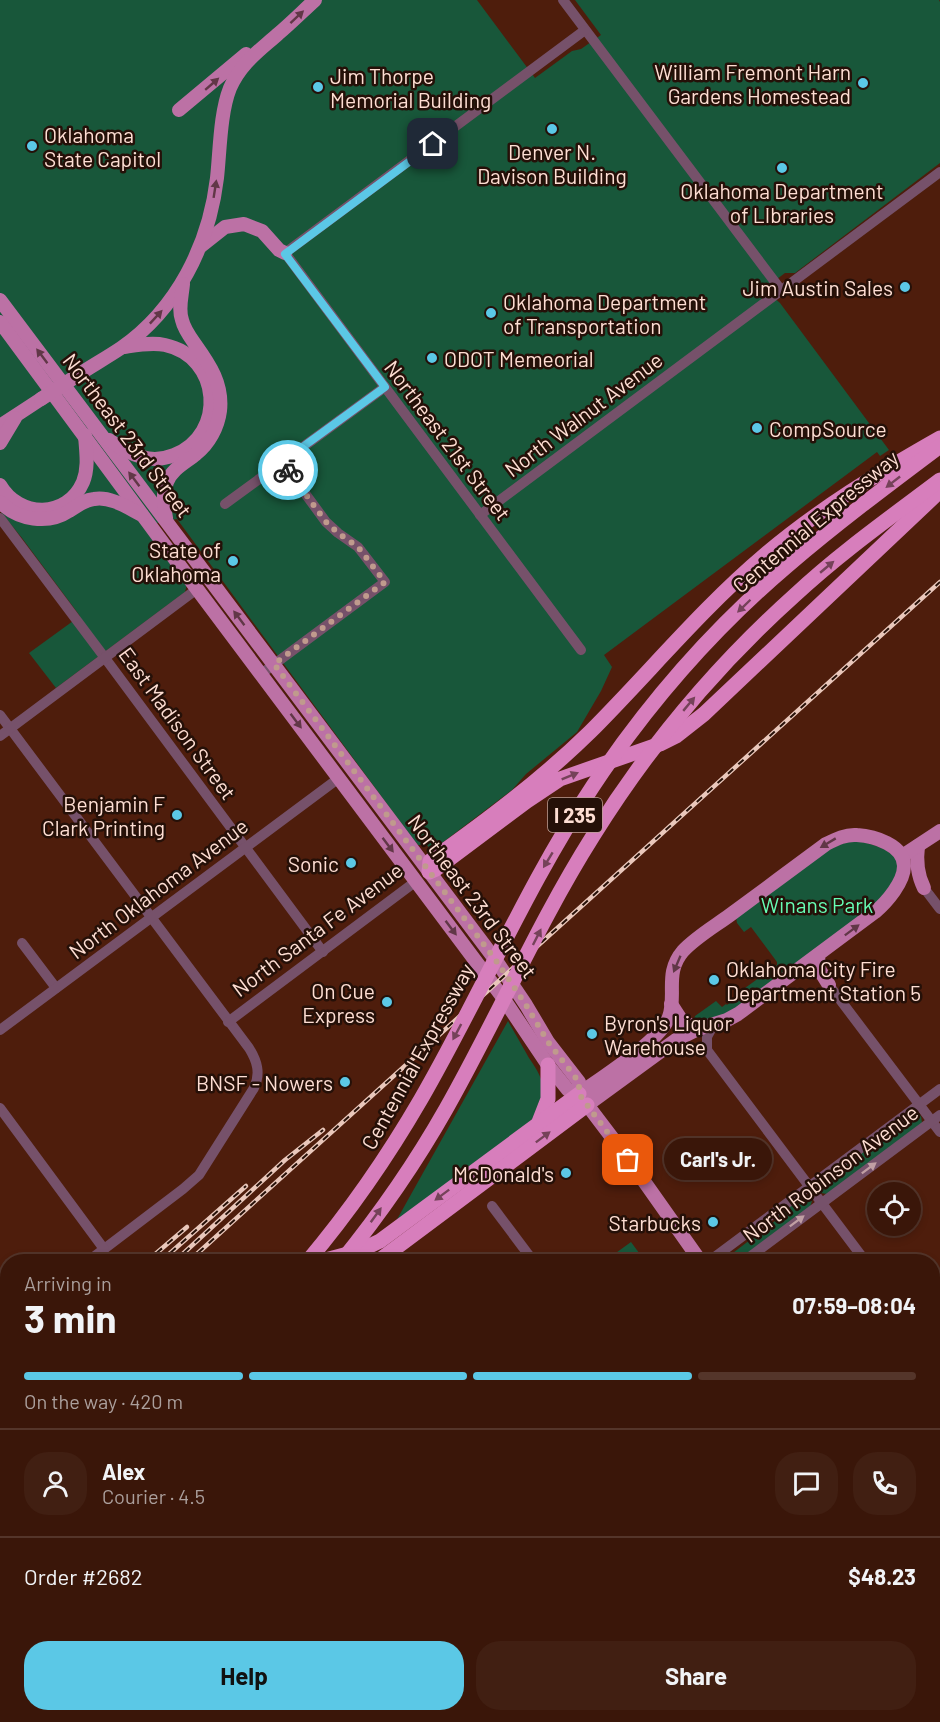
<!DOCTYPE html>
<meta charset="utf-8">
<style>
:root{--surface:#3a1609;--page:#411f12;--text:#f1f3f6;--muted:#ab9f9c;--line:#54352a;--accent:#5bc8e6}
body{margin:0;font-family:Barlow,sans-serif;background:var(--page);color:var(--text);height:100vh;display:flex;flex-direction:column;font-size:22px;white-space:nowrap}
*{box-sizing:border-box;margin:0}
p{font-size:20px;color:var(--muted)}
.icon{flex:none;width:33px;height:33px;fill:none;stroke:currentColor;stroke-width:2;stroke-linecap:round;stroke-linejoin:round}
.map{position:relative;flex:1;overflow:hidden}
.drawer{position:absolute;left:0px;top:1254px;width:940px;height:468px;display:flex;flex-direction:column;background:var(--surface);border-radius:24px 24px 0 0;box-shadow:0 3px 9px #0003,0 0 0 2px var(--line)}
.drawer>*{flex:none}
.fabs{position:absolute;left:867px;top:1182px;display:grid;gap:12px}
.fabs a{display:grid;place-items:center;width:54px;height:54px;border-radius:50%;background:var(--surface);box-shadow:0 3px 9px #0003,0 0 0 2px var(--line);font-size:30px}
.pin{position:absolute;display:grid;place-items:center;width:51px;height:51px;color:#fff;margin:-26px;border-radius:12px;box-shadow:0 3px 9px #0006}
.courier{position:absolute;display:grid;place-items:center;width:60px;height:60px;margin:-30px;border:4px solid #5bc8e6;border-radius:50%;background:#fff;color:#222;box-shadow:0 2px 8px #0007}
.bubble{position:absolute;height:42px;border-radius:21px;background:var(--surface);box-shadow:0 3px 9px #0003,0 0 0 2px var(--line);font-size:20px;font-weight:700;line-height:42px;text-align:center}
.headline em{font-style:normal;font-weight:700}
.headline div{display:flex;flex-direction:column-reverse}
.headline{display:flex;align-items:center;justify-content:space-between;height:102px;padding:0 24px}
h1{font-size:39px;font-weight:700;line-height:45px}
.bar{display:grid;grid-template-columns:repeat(4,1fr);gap:9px 6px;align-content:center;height:72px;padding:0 24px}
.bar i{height:8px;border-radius:4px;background:var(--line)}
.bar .current{background:var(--accent)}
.bar p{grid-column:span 4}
.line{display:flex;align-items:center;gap:15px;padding:0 24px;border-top:2px solid var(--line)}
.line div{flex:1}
.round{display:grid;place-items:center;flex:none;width:63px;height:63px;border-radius:24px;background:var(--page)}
.action{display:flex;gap:12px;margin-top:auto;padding:12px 24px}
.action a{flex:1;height:69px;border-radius:24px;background:var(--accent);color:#111;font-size:24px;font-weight:700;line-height:69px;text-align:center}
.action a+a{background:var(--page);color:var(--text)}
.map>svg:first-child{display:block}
.green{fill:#18573a}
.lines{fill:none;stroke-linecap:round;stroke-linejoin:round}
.minor{stroke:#76516a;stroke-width:10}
.major{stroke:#bc71a5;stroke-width:14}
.highway{stroke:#d77ebc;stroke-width:15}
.rail-casing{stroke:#e9c7bb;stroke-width:4.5}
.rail{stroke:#251008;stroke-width:2;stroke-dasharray:7;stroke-linecap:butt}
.major-bridge{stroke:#bc71a5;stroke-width:14}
.highway-bridge{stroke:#d77ebc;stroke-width:15}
.oneway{fill:#613747}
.oneway2{fill:#754259}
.oneway3{fill:#c19fa4}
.done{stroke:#c09a8d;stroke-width:6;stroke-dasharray:0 10.8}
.route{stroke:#5bc8e6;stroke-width:8}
.poi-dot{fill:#5bc8e6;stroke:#251008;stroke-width:2}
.labels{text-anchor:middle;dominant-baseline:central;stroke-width:5;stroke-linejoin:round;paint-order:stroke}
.shield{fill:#251008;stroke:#bda096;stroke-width:1.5}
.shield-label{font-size:20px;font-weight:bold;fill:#feded3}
.poi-label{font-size:21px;fill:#feded3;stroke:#251008;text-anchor:end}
.street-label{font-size:21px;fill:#feded3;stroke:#251008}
.park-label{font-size:21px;fill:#67feb5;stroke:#251008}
</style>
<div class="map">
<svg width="940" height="1722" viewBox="0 0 940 1722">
<rect width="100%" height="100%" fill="#4e1d0c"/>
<g class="green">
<path d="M0,0H477L535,78L572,51L581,49L601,35L575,0H939L940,2V163L795,273H785L764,289L780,303L889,450L880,456L877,452L604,655L612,667L601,691L577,732L526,774L512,790L434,849L429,848L427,845H418L415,842L177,519L142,526L164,552L187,584L185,592L56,688L29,653L80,616L22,538L0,511Z"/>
<path d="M855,840C871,844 906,851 897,874C893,883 887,891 883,899L731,1013L698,1022L694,1019L695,1016L716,1001L722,1007L726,1004L727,1005L745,988L777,965V962L751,927L744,932L737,923L736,917L831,847Z"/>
<path d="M508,1021C515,1033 522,1046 529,1058C547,1084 546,1090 533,1119L395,1223Z"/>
<path d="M917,1114L921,1116L922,1123L827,1194L821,1193L819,1185L912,1115Z"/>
<path d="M805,1195L809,1196L812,1201L810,1207L738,1261L721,1262L775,1221L783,1210Z"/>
<path d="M631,1242L645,1261H630L628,1259L624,1261H618L613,1255Z"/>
</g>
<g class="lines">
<g class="minor">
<path d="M563,0L781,290"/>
<path d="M225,504L385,387"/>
<path d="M480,515L940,172"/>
<path d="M0,518L105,658L323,952"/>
<path d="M581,650L285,253L585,30"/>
<path d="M261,674L385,582L358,547L338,533L326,522L282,462"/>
<path d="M0,715L249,1048C257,1061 261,1073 254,1088L199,1175L183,1189L87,1262"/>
<path d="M0,736L197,589"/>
<path d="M924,888L940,909"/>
<path d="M22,943L56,988"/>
<path d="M829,985L940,1132"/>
<path d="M228,1022L415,882"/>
<path d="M714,1024L707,1037V1050L866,1262"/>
<path d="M0,1030L339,778"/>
<path d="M0,1108L104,1249"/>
<path d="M492,1206L534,1262"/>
<path d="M708,1262L940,1089"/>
<path d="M743,1262L940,1115"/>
<path d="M0,1306L8,1317"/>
<path d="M933,1312L940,1306"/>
<path d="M0,1327L8,1321"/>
<path d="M933,1351L940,1360"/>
<path d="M933,1517L940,1512"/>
<path d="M0,1681L8,1691"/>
<path d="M25,1714L30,1722"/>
<path d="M194,1714L200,1722"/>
<path d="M370,1714L374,1722"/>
<path d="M536,1714L542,1722"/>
<path d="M706,1714L711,1722"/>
<path d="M876,1714L882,1722"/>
<path d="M99,1722L109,1714"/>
<path d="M658,1722L668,1714"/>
</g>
<g class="major">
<path d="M179,110L246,54"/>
<path d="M201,246L225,227L244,224L262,231L279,250L285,253"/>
<path d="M0,300L497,962L526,1005L548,1042L579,1082V1094"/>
<path d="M0,322L197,589L501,995L548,1065L568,1090L579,1094"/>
<path d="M75,377C90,367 106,358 121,348C177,309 209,245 217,178C220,151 220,113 230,88C241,63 259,51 278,34C291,23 303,11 315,0"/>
<path d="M0,426L41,399"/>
<path d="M109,440C119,447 130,454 142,457C152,460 164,459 174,455C227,434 221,357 165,345C152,342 137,345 124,347"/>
<path d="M0,443L15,418"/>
<path d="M0,485C19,518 67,519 83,482C89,467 86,451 85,435"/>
<path d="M0,502C18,520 48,525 69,511C77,506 84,500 94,499C111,496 128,508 142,515"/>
<path d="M166,518C164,506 162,494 167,482C172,469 185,463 196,454C209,444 218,427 220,411C223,384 210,365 195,344C190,337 184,329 182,320C178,309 182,296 183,284"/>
<path d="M918,846C916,861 917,874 924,888"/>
<path d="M902,856L940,831"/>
<path d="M818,955L819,969L829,985"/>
<path d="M671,1004L682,1021L698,1029"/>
<path d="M579,1094C601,1078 660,1041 669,1017C677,995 664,973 683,951C696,937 715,926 730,915C762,891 794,868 826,844C836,839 846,834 857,835C874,836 904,845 904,866C904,882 887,902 875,912L738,1014L727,1020L698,1029L676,1040L587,1105"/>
<path d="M582,1098L629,1160L701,1262"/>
<path d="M933,1563L940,1573"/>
<path d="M933,1583L940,1593"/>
</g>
<g class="highway">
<path d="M940,438C880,472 819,509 766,554C702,608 649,673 590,732C541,780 486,821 430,861L429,872L436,869L527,801L560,779L660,744L676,736L704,714L940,491"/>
<path d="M539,1122L548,1099V1065"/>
<path d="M318,1262L359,1251L380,1241L579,1094"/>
<path d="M377,1262L587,1105"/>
<path d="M0,1537L8,1531"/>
<path d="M0,1570L8,1564"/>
</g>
<g class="rail-casing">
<g id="rail">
<path d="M146,1262L187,1227"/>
<path d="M160,1262L246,1186"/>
<path d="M174,1262L285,1160L323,1130"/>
<path d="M188,1262L940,582"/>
<path d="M0,1374L8,1368"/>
<path d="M0,1393L8,1387"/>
<path d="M0,1406L8,1399"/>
<path d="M0,1425L8,1418"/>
<path d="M0,1439L8,1432"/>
</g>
</g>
<use href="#rail" class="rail"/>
<path class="major-bridge" d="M41,399L75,377"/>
<g class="highway-bridge">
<path d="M307,1262C350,1211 388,1156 421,1099C481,995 527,885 593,786C647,705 713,629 787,566C836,524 888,485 940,446"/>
<path d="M341,1262C380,1214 416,1162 446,1109C497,1019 538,923 593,836C649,746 717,665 795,595C840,553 891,517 940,480"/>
</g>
</g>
<defs><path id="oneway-solid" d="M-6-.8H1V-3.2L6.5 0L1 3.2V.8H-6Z" transform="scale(1.5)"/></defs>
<g class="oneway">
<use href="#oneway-solid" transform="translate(297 17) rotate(-43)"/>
<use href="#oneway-solid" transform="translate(212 84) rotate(-41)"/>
<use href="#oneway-solid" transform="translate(215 189) rotate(-81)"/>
<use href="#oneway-solid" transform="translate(156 317) rotate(-47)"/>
<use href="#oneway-solid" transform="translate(42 356) rotate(-127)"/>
<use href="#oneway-solid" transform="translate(134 479) rotate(-127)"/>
<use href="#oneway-solid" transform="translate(239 618) rotate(-127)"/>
<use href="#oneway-solid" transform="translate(296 721) rotate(53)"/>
<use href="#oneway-solid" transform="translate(828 843) rotate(149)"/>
<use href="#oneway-solid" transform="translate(388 845) rotate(53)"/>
<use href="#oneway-solid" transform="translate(451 928) rotate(53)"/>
<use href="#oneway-solid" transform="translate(852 930) rotate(-37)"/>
<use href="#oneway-solid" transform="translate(677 964) rotate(113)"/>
</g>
<g class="oneway2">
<use href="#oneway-solid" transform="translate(893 482) rotate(142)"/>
<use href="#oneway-solid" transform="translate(827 567) rotate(-40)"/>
<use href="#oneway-solid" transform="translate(744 606) rotate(136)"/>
<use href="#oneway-solid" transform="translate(689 704) rotate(-50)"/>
<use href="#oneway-solid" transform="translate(570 776) rotate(-22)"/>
<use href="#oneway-solid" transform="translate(548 860) rotate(121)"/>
<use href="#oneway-solid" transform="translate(537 937) rotate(-63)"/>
<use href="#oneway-solid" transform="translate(457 1032) rotate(118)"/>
<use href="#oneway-solid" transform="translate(543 1137) rotate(-37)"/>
<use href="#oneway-solid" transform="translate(442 1195) rotate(143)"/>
<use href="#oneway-solid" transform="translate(376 1215) rotate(-54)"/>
</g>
<g class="oneway3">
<use href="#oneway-solid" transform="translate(869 1168) rotate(-37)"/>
<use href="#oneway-solid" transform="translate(797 1221) rotate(-37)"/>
</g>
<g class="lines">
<path class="done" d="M288,470L326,522L338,533L358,547L385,582L274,664L497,962L526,1005L548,1042L579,1082V1094L628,1160"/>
<path class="route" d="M288,470L282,462L385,387L285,254L433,144"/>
</g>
<g class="poi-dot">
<circle cx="863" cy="83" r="6"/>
<circle cx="318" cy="87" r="6"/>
<circle cx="552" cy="129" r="6"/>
<circle cx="32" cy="146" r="6"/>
<circle cx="782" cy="168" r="6"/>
<circle cx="905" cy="287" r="6"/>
<circle cx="491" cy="313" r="6"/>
<circle cx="432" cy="358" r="6"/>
<circle cx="757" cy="428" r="6"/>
<circle cx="233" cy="561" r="6"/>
<circle cx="177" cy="815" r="6"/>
<circle cx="351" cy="863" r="6"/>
<circle cx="714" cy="980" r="6"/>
<circle cx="387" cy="1002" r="6"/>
<circle cx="592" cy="1034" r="6"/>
<circle cx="345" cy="1082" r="6"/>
<circle cx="566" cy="1173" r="6"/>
<circle cx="713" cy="1222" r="6"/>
</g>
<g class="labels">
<rect class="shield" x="548" y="798" width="54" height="34" rx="4.5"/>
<g class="shield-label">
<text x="575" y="815">I 235</text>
</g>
<g class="poi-label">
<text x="851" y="71">William Fremont Harn<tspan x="851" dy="24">Gardens Homestead</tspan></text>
<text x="330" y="75" text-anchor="start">Jim Thorpe<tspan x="330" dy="24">Memorial Building</tspan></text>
<text x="44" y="134" text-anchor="start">Oklahoma<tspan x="44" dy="24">State Capitol</tspan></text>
<text x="552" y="151" text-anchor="middle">Denver N.<tspan x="552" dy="24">Davison Building</tspan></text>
<text x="782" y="190" text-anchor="middle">Oklahoma Department<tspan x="782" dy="24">of LIbraries</tspan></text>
<text x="893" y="287">Jim Austin Sales</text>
<text x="503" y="301" text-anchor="start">Oklahoma Department<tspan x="503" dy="24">of Transportation</tspan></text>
<text x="444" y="358" text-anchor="start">ODOT Memeorial</text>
<text x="769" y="428" text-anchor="start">CompSource</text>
<text x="221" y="549">State of<tspan x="221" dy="24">Oklahoma</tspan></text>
<text x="165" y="803">Benjamin F<tspan x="165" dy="24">Clark Printing</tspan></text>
<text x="339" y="863">Sonic</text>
<text x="726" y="968" text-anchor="start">Oklahoma City Fire<tspan x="726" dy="24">Department Station 5</tspan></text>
<text x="375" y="990">On Cue<tspan x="375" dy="24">Express</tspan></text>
<text x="604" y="1022" text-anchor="start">Byron's Liquor<tspan x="604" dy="24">Warehouse</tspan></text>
<text x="333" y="1082">BNSF - Nowers</text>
<text x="554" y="1173">McDonald's</text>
<text x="701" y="1222">Starbucks</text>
</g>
<g class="street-label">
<text transform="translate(583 414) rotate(-37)">North Walnut Avenue</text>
<text transform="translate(128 435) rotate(53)">Northeast 23rd Street</text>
<text transform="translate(448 440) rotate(53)">Northeast 21st Street</text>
<text transform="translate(815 521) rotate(-40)">Centennial Expressway</text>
<text transform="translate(178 723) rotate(54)">East Madison Street</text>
<text transform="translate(158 888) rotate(-37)">North Oklahoma Avenue</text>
<text transform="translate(473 896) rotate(53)">Northeast 23rd Street</text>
<text transform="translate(317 929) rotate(-37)">North Santa Fe Avenue</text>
<text transform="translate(417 1056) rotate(-61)">Centennial Expressway</text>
<text transform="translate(830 1173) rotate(-37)">North Robinson Avenue</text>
</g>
<g class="park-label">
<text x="817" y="904">Winans Park</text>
</g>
</g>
</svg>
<div class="fabs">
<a><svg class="icon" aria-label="locate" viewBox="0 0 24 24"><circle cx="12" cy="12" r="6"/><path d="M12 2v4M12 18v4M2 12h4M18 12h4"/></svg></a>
</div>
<div class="pin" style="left:628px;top:1160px;background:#ea580c"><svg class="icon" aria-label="bag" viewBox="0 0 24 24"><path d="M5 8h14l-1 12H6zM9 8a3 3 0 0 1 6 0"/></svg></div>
<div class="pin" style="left:433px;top:144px;background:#1f2937"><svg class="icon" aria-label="home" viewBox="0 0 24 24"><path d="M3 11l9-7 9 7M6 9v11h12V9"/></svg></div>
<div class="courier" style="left:288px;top:470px"><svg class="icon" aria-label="bike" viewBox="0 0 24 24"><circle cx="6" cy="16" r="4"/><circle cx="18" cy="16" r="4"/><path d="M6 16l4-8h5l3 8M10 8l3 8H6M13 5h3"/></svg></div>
<div class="bubble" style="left:664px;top:1138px;width:108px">Carl's Jr.</div>
<section class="drawer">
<div class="headline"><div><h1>3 min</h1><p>Arriving in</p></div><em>07:59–08:04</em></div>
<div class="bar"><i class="current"></i><i class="current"></i><i class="current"></i><i></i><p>On the way · 420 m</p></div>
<div class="line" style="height:108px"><a class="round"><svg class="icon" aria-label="person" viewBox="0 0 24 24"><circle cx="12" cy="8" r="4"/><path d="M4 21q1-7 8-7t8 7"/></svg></a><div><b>Alex</b><p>Courier · 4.5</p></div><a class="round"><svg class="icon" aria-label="chat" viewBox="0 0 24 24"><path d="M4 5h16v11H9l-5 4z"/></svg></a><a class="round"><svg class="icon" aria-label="phone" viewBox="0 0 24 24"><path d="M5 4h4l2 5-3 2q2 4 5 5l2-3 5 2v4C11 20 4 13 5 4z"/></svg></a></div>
<div class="line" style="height:78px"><div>Order #2682</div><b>$48.23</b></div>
<div class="action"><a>Help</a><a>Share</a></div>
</section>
</div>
